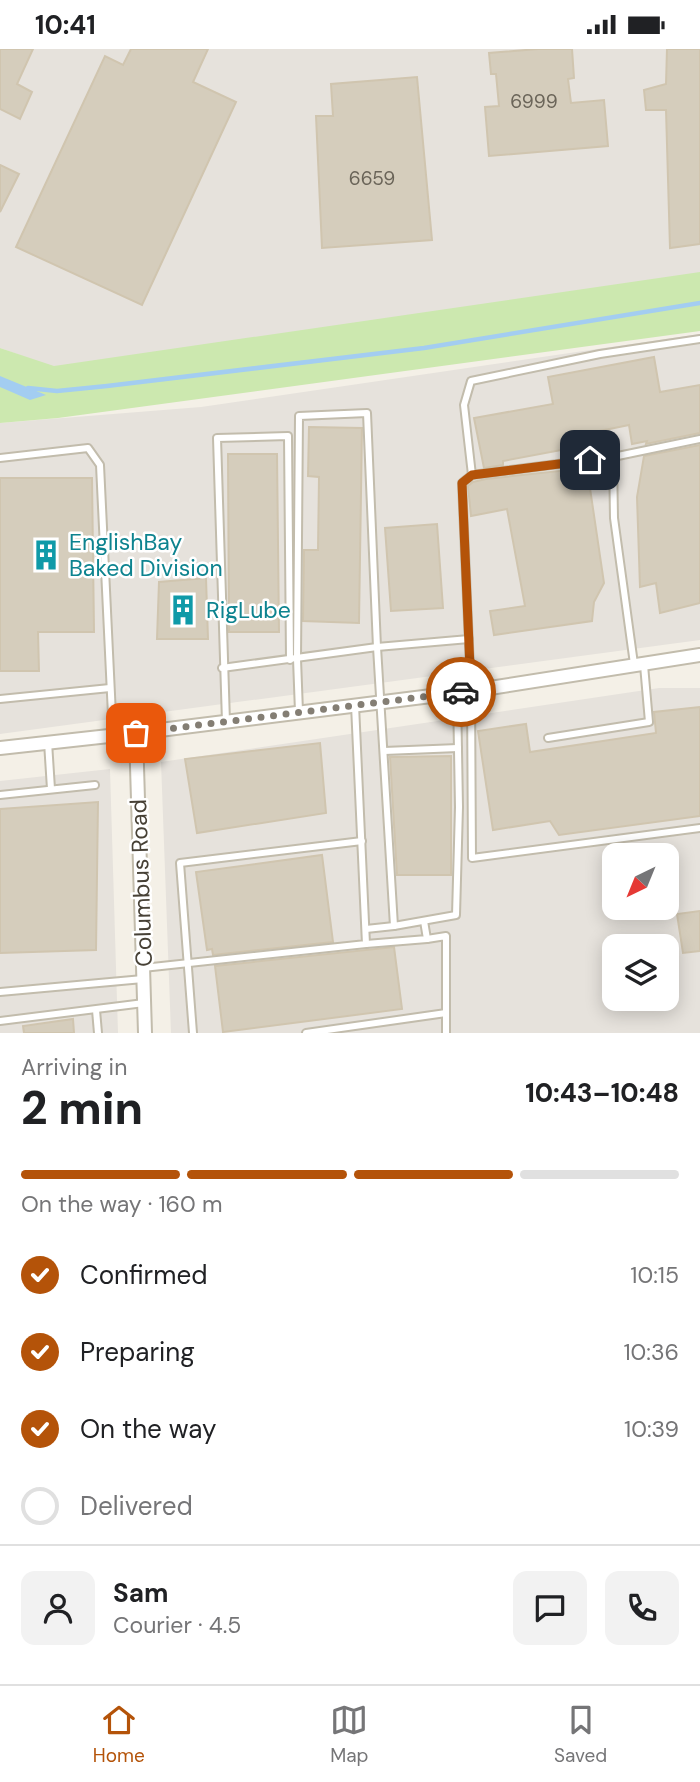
<!DOCTYPE html>
<meta charset="utf-8">
<style>
:root{--surface:#fff;--page:#f2f2f2;--text:#202124;--muted:#757577;--line:#e0e0e0;--accent:#b45309}
body{margin:0;font-family:"DM Sans",sans-serif;background:var(--page);color:var(--text);height:100vh;display:flex;flex-direction:column;font-size:26px;white-space:nowrap}
*{box-sizing:border-box;margin:0}
p{font-size:23px;color:var(--muted)}
.icon{flex:none;width:38px;height:38px;fill:none;stroke:currentColor;stroke-width:2;stroke-linecap:round;stroke-linejoin:round}
.map{position:relative;height:984px;overflow:hidden}
.details{display:flex;flex-direction:column;background:var(--surface);flex:1}
.details>*{flex:none}
.needle{width:46px;rotate:223deg}
.fabs{position:absolute;left:602px;top:794px;display:grid;gap:14px}
.fabs a{display:grid;place-items:center;width:77px;height:77px;border-radius:14px;background:var(--surface);box-shadow:0 4px 18px #0003;font-size:35px}
.pin{position:absolute;display:grid;place-items:center;width:60px;height:60px;color:#fff;margin:-30px;border-radius:14px;box-shadow:0 4px 10px #0006}
.courier{position:absolute;display:grid;place-items:center;width:70px;height:70px;margin:-35px;border:5px solid #b45309;border-radius:50%;background:#fff;color:#222;box-shadow:0 2px 9px #0007}
.headline em{font-style:normal;font-weight:800}
.headline div{display:flex;flex-direction:column-reverse}
.headline{display:flex;align-items:center;justify-content:space-between;height:119px;padding:0 21px}
h1{font-size:46px;font-weight:800;line-height:52px}
.bar{display:grid;grid-template-columns:repeat(4,1fr);gap:10px 7px;align-content:center;height:84px;padding:0 21px}
.bar i{height:9px;border-radius:5px;background:var(--line)}
.bar .selected{background:var(--accent)}
.bar p{grid-column:span 4}
.line{display:flex;align-items:center;gap:18px;padding:0 21px;border-top:2px solid var(--line)}
.line div{flex:1}
.round{display:grid;place-items:center;flex:none;width:74px;height:74px;border-radius:14px;background:var(--page)}
ol{padding:0 21px;list-style:none}
li{display:flex;align-items:center;gap:21px;height:77px}
li p{margin-inline-start:auto}
li .icon{padding:7px;border-radius:50%;background:var(--accent);color:#fff;stroke-width:4}
li:last-child{color:var(--muted)}
li i{width:38px;height:38px;border:4px solid var(--line);border-radius:50%}
.status{display:flex;justify-content:space-between;align-items:center;height:49px;padding:0 35px;background:var(--surface);direction:ltr}
.status svg{height:19px;fill:currentColor}
.dock{display:flex;justify-content:space-around;align-items:center;height:98px;border-top:2px solid var(--line);background:var(--surface);font-size:19px;color:var(--muted)}
.dock a{display:grid;justify-items:center;gap:4px}
.dock .selected{color:var(--accent)}
.map>svg:first-child{display:block}
.industrial{fill:#e6e2dc;fill-rule:evenodd}
.green{fill:#cce8af}
.water{fill:#a3cdf1}
.lines{fill:none;stroke-linecap:round;stroke-linejoin:round}
.stream{stroke:#a3cdf1;stroke-width:4.5}
.building{fill:#d5cdbc;stroke:#d0c5af;stroke-width:2}
.service-casing{stroke:#c2bcac;stroke-width:10}
.minor-casing{stroke:#c2bcac;stroke-width:16}
.service{stroke:#fff;stroke-width:6}
.minor{stroke:#fff;stroke-width:12}
.done{stroke:#847e74;stroke-width:7;stroke-dasharray:0 12.6}
.route{stroke:#b45309;stroke-width:9}
.labels{text-anchor:middle;dominant-baseline:central;stroke-width:5;stroke-linejoin:round;paint-order:stroke}
.number-label{font-size:19px;fill:#6a6458}
.culture-label{font-size:23px;fill:#0d838f;stroke:#fff;text-anchor:start}
.street-label{font-size:23px;fill:#474136;stroke:#fff}
</style>
<div class="status"><b>10:41</b><svg viewBox="0 0 49 12"><path d="M0 12V9h3v3zM5 12V6h3v6zM10 12V3h3v9zM15 12V0h3v12zM26 1h20v11H26zM47 4h2v5h-2z"/></svg></div>
<div class="map">
<svg width="700" height="984" viewBox="0 0 700 984">
<rect width="100%" height="100%" fill="#f4f0e7"/>
<g class="industrial">
<path d="M0,0H700V233L54,318L0,299Z"/>
<path d="M700,285V591L0,685V374L201,358Z"/>
<path d="M659,639H700V984H171L161,713ZM614,807H667V859H614ZM614,898H667V950H614Z"/>
<path d="M110,720L118,984H0V732Z"/>
</g>
<path class="green" d="M700,223V282L58,369L0,374V299L54,317Z"/>
<path class="water" d="M0,327L46,346L30,351L0,338Z"/>
<g class="lines">
<path class="stream" d="M28,339L57,342L107,337L424,299L700,254"/>
</g>
<g class="building">
<path d="M0,0H33L17,35L32,43L20,70L0,60Z"/>
<path d="M131,0H208L193,33L236,53L142,256L16,198L105,7L123,16Z"/>
<path d="M538,0H572L574,29L568,30L571,54L604,51L608,97L489,107L485,58L499,57L496,25H491L489,4Z"/>
<path d="M667,0H700V195L670,199L666,61H646L644,41L666,35Z"/>
<path d="M417,28L432,191L322,199L316,67H333L331,35Z"/>
<path d="M0,116L19,125L0,163Z"/>
<path d="M654,308L660,343L700,336V384L646,395L647,392L632,395L629,376L585,385L588,396L503,412V416L484,419L474,369L553,355L548,328Z"/>
<path d="M309,378L362,379L359,574L303,572L304,501H318L319,428L308,427Z"/>
<path d="M700,396V554L660,564L656,534L640,538L637,448L644,407Z"/>
<path d="M228,405H277L279,583H229Z"/>
<path d="M587,419L604,534L594,553L592,572L494,586L490,562L525,557L507,460L471,467L468,437L473,433L486,430Z"/>
<path d="M0,429H92L94,583H38L39,622H0Z"/>
<path d="M437,475L443,559L391,562L385,479Z"/>
<path d="M206,529L208,590H157L159,533Z"/>
<path d="M700,658V767L559,786L550,772L493,781L478,682L526,675L530,703L656,684L654,663Z"/>
<path d="M320,694L326,764L197,784L185,710Z"/>
<path d="M451,707V826H397L390,708Z"/>
<path d="M98,753L96,901L0,904V760Z"/>
<path d="M322,806L333,893L213,906L212,900L207,901L196,823Z"/>
<path d="M700,862V902L683,904L677,865Z"/>
<path d="M394,898L402,960L223,983L215,917Z"/>
<path d="M73,970L74,984H24L23,977Z"/>
</g>
<g class="lines">
<g class="service-casing">
<g id="service">
<path d="M613,408L472,426L464,356L471,332L600,305L700,290"/>
<path d="M0,409L88,399L100,416L113,687"/>
<path d="M472,426L462,434L471,642L472,809L700,779"/>
<path d="M634,615L614,469L613,408L700,390"/>
<path d="M222,619L377,598L469,590"/>
<path d="M0,650L110,639"/>
<path d="M299,663L297,610L299,367L367,364L377,598L394,877L456,866L459,758L457,644"/>
<path d="M226,673L217,389L288,387L290,611"/>
<path d="M548,689L649,673L644,616"/>
<path d="M48,693L51,740"/>
<path d="M384,702L458,699"/>
<path d="M0,746L95,736"/>
<path d="M366,880L394,877"/>
<path d="M427,890L446,887V984"/>
<path d="M366,895L427,890L424,872"/>
<path d="M143,919L366,895L355,656"/>
<path d="M0,943L143,930"/>
<path d="M96,961L98,984"/>
<path d="M0,972L144,954"/>
<path d="M193,984L180,814L362,792"/>
<path d="M306,984L446,964"/>
</g>
</g>
<g class="minor-casing">
<g id="minor">
<path d="M136,684L145,984"/>
<path d="M0,699L136,684L471,642L700,606"/>
</g>
</g>
<use href="#service" class="service"/>
<use href="#minor" class="minor"/>
</g>
<g class="lines">
<path class="done" d="M136,684L461,643"/>
<path class="route" d="M461,643L471,642L462,434L472,426L590,411"/>
</g>
<defs>
<g id="building-bare" transform="scale(2.415)"><path d="M-4-6H4V6H1V3H-1V6H-4ZM-2.5-4.3h1.7v1.8h-1.7ZM.8-4.3h1.7v1.8H.8ZM-2.5-1h1.7V.8h-1.7ZM.8-1h1.7V.8H.8Z" fill="#0f9aa8" stroke="#fff" stroke-width="2.5" paint-order="stroke"/></g>
</defs>
<g fill-rule="evenodd">
<use href="#building-bare" x="46" y="506"/>
<use href="#building-bare" x="183" y="561"/>
</g>
<g class="labels">
<g class="number-label">
<text x="534" y="52">6999</text>
<text x="372" y="129">6659</text>
</g>
<g class="culture-label">
<text x="69" y="493">EnglishBay<tspan x="69" dy="26">Baked Division</tspan></text>
<text x="206" y="561">RigLube</text>
</g>
<g class="street-label">
<text transform="translate(141 834) rotate(-92)">Columbus Road</text>
</g>
</g>
</svg>
<div class="fabs">
<a><svg class="needle" viewBox="-14 -14 28 28"><path d="M0-13l5 13h-10z" fill="#e53935"/><path d="M0 13l5-13h-10z" fill="#757577"/></svg></a>
<a><svg class="icon" aria-label="layers" viewBox="0 0 24 24"><path d="M12 4l9 5-9 5-9-5zM3 14l9 5 9-5"/></svg></a>
</div>
<div class="pin" style="left:136px;top:684px;background:#ea580c"><svg class="icon" aria-label="bag" viewBox="0 0 24 24"><path d="M5 8h14l-1 12H6zM9 8a3 3 0 0 1 6 0"/></svg></div>
<div class="pin" style="left:590px;top:411px;background:#1f2937"><svg class="icon" aria-label="home" viewBox="0 0 24 24"><path d="M3 11l9-7 9 7M6 9v11h12V9"/></svg></div>
<div class="courier" style="left:461px;top:643px"><svg class="icon" aria-label="car" viewBox="0 0 24 24"><path d="M5 17H2v-5l4-1 3-4h7l3 4 3 1v5h-3M9 17h6M6 11h13"/><circle cx="7" cy="17" r="2"/><circle cx="17" cy="17" r="2"/></svg></div>
</div>
<section class="details">
<div class="headline"><div><h1>2 min</h1><p>Arriving in</p></div><em>10:43–10:48</em></div>
<div class="bar"><i class="selected"></i><i class="selected"></i><i class="selected"></i><i></i><p>On the way · 160 m</p></div>
<ol>
<li><svg class="icon" aria-label="check" viewBox="0 0 24 24"><path d="M5 12l5 5 9-10"/></svg>Confirmed<p>10:15</p></li>
<li><svg class="icon" aria-label="check" viewBox="0 0 24 24"><path d="M5 12l5 5 9-10"/></svg>Preparing<p>10:36</p></li>
<li><svg class="icon" aria-label="check" viewBox="0 0 24 24"><path d="M5 12l5 5 9-10"/></svg>On the way<p>10:39</p></li>
<li><i></i>Delivered</li>
</ol>
<div class="line" style="height:126px"><a class="round"><svg class="icon" aria-label="person" viewBox="0 0 24 24"><circle cx="12" cy="8" r="4"/><path d="M4 21q1-7 8-7t8 7"/></svg></a><div><b>Sam</b><p>Courier · 4.5</p></div><a class="round"><svg class="icon" aria-label="chat" viewBox="0 0 24 24"><path d="M4 5h16v11H9l-5 4z"/></svg></a><a class="round"><svg class="icon" aria-label="phone" viewBox="0 0 24 24"><path d="M5 4h4l2 5-3 2q2 4 5 5l2-3 5 2v4C11 20 4 13 5 4z"/></svg></a></div>
</section>
<nav class="dock">
<a class="selected"><svg class="icon" aria-label="home" viewBox="0 0 24 24"><path d="M3 11l9-7 9 7M6 9v11h12V9"/></svg>Home</a>
<a><svg class="icon" aria-label="map" viewBox="0 0 24 24"><path d="M3 6l6-2 6 2 6-2v14l-6 2-6-2-6 2zM9 4v14M15 6v14"/></svg>Map</a>
<a><svg class="icon" aria-label="saved" viewBox="0 0 24 24"><path d="M7 4h10v16l-5-4-5 4z"/></svg>Saved</a>
</nav>
